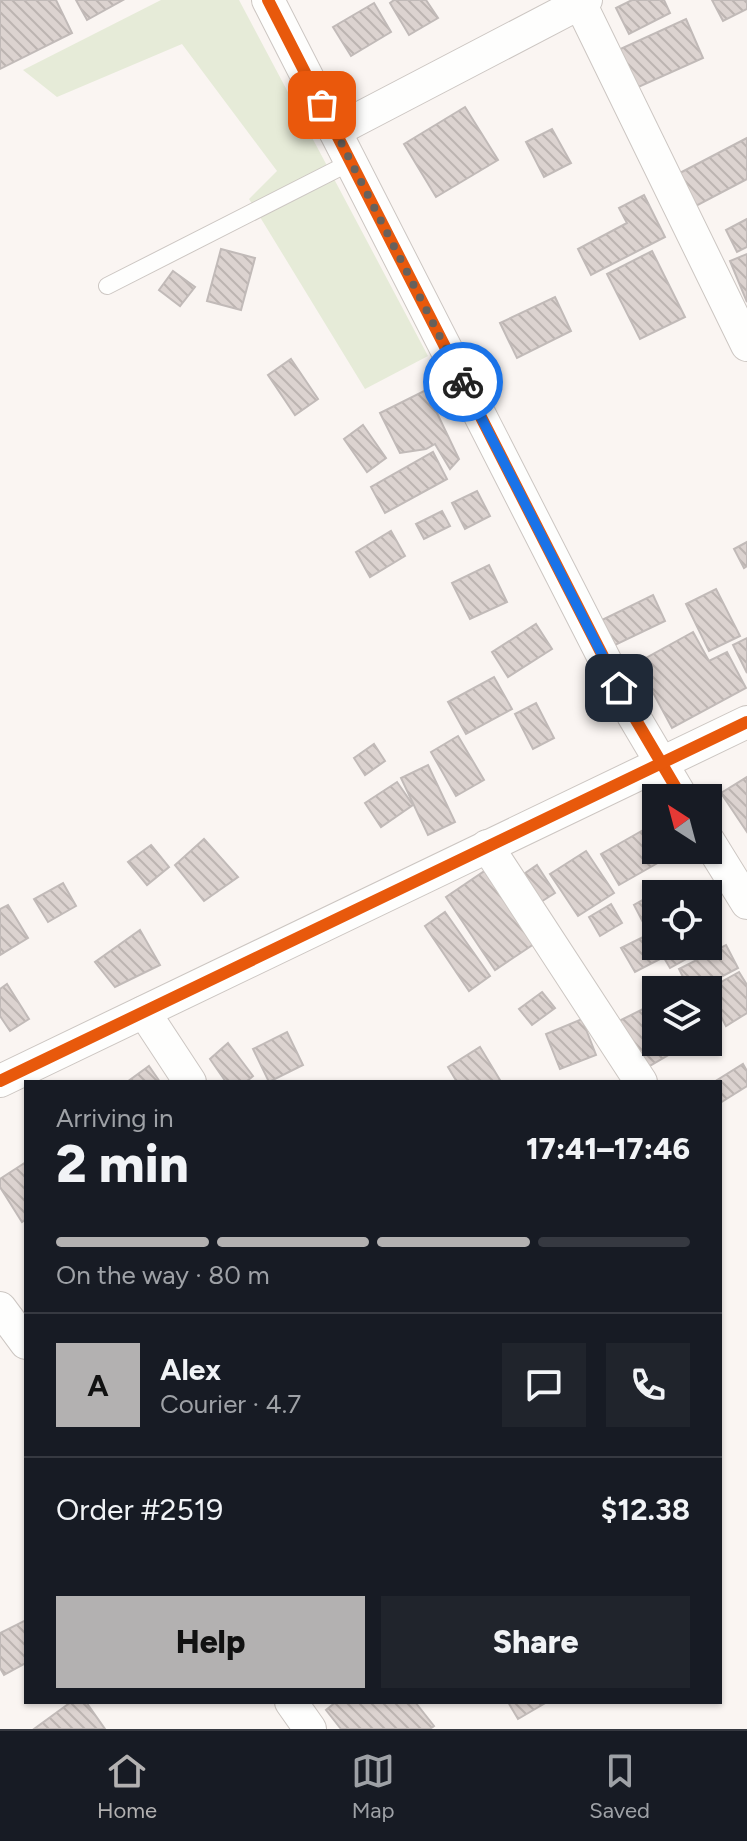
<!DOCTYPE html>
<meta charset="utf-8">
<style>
:root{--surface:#171b24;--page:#20242c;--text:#f1f3f6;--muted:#9ea1a6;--line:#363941;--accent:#b3b1b1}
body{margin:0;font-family:Figtree,sans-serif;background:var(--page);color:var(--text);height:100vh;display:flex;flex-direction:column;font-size:30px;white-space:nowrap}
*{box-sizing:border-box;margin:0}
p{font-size:26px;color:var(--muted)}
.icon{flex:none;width:44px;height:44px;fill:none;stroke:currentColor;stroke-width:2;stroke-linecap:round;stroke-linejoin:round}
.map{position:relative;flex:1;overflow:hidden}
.sheet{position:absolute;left:24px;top:1080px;width:698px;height:624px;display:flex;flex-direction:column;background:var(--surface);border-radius:0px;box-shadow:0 2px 6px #0004}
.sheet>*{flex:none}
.needle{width:52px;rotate:324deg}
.buttons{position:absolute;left:642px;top:784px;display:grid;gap:16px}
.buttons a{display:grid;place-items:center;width:80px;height:80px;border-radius:0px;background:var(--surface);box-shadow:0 2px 6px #0004;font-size:40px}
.pin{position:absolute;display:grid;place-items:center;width:68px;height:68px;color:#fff;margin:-34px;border-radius:16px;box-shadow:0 4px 12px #0006}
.courier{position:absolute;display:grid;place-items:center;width:80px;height:80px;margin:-40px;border:6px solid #1a73e8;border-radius:50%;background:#fff;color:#222;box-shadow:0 2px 10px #0007}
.overview em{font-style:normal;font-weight:800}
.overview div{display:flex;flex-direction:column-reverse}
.overview{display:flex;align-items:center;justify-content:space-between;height:136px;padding:0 32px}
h1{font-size:52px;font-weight:800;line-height:60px}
.bar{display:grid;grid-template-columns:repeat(4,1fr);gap:12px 8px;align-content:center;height:96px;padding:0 32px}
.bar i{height:10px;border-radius:6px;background:var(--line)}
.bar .selected{background:var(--accent)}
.bar p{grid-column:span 4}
.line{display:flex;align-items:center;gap:20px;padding:0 32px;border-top:2px solid var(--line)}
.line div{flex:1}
.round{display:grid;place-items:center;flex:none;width:84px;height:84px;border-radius:0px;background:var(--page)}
.cta{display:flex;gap:16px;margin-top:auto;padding:16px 32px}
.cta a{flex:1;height:92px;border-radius:0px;background:var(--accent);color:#111;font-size:32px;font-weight:800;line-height:92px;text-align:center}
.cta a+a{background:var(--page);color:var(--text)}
.tab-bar{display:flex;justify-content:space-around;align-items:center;height:112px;border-top:2px solid var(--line);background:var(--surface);font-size:22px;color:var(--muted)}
.tab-bar a{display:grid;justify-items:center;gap:4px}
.tab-bar .selected{color:var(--accent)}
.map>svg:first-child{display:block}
.green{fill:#e6ebd8}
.building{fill:url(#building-back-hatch);stroke:#c1bab8;stroke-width:2}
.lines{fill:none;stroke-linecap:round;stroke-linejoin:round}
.lane-casing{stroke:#ccc6c2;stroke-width:18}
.street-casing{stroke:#ccc6c2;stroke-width:34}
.lane{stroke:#fefefd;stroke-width:16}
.street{stroke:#fefefd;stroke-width:32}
.cycleway-casing{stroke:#fff;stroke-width:17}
.cycleway{stroke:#e8590c;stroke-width:12}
.done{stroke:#67615c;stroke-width:8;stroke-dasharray:0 14.4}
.route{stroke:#1a73e8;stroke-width:10}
</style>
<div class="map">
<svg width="747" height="1729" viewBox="0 0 747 1729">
<defs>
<pattern id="building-back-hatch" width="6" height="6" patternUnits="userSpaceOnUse" patternTransform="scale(2)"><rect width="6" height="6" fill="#dcd3d0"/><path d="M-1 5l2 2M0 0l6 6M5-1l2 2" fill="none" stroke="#bcb4b1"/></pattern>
</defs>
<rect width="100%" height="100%" fill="#faf5f2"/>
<path class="green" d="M161,0H239L428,356L365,389L249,199L277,171L182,44L57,97L23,70Z"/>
<g class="building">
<path d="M0,0H56L72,33L0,69Z"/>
<path d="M76,0H123L87,20Z"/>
<path d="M394,0H426L438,18L409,35L390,3Z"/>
<path d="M632,0H664L670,13L629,34L616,8Z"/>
<path d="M712,0H747V9L723,21Z"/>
<path d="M374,3L391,32L351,56L333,27Z"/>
<path d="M686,19L703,58L634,89L616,51Z"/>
<path d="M465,107L498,160L436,197L404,144Z"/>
<path d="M552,129L571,163L544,177L526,142Z"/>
<path d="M747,138V179L694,207L676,175Z"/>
<path d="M644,195L665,237L591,275L578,249L627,223L619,208Z"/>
<path d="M747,219V247L737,252L726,230Z"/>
<path d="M221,249L255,258L241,310L207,301Z"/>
<path d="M652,251L685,317L640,339L607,274Z"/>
<path d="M747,254V302L730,261Z"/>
<path d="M173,271L195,287L180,306L159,290Z"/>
<path d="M555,297L571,331L517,358L500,323Z"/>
<path d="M291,359L318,399L295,415L268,375Z"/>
<path d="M426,390L459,459L450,469L435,444L426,449L400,453L380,413Z"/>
<path d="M363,425L386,458L367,472L344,439Z"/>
<path d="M433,452L447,479L385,513L371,487Z"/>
<path d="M477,491L490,516L465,529L452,503Z"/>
<path d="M442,511L450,526L424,539L416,524Z"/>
<path d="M391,531L405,556L370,577L356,552Z"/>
<path d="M747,542V566L744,568L734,549Z"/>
<path d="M489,565L507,602L470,619L452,583Z"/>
<path d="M716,589L740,636L709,651L686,604Z"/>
<path d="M653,595L665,621L615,645L602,620Z"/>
<path d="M536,624L552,649L508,677L492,652Z"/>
<path d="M693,632L709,661L727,652L746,688L672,728L637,663Z"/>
<path d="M747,638V673L733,645Z"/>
<path d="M494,677L512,709L466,734L448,702Z"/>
<path d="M536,703L554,738L533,749L515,714Z"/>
<path d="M458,736L484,780L456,796L431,752Z"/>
<path d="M374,744L385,761L365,775L354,758Z"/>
<path d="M428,765L455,822L428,835L401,778Z"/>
<path d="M747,777V832L721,793Z"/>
<path d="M397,782L413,805L381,827L365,803Z"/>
<path d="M645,829L663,860L619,885L601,854Z"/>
<path d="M204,839L238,877L204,901L175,865Z"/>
<path d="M151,845L169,867L147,885L128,862Z"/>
<path d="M586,851L614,893L578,916L550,874Z"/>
<path d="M537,865L555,893L536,905L518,878Z"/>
<path d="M486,870L534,944L495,970L446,897Z"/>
<path d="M675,882L681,894H656V919L645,926L634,905Z"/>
<path d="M63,883L76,906L48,922L34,899Z"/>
<path d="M611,904L622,923L600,936L589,917Z"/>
<path d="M8,905L28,938L0,955V909Z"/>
<path d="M445,912L490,976L469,991L425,926Z"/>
<path d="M140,930L160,965L115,987L95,962Z"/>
<path d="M708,931L715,943L670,968L657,946H708Z"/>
<path d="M647,935L660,959L635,972L621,948Z"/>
<path d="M726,945L738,968L696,990H681L688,987L679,969Z"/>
<path d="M739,972L747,985V1013L726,1026L707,990Z"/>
<path d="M7,984L29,1019L10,1031L0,1016V989Z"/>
<path d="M542,992L555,1008L532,1025L519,1009Z"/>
<path d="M656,1002V1017L645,1008Z"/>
<path d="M645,1008L656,1028V1042H664L670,1054L641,1071L617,1022Z"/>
<path d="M582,1019L596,1055L560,1069L546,1034Z"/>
<path d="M287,1032L303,1065L269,1082L253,1049Z"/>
<path d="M228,1043L253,1076L246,1082H226L210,1059Z"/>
<path d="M480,1047L500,1080L496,1082H457L448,1067Z"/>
<path d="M743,1064L747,1071V1086L720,1103V1082H714Z"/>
<path d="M149,1066L160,1082H127Z"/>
<path d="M26,1162V1219L22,1222L0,1187V1179Z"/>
<path d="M26,1620V1663L4,1675L0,1668V1633Z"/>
<path d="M71,1702H86L105,1729H34Z"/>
<path d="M336,1702H415L434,1726L430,1729H341L326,1710Z"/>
<path d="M508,1702H547L518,1719Z"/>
</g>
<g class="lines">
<g class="lane-casing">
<path id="lane" d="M107,286L351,162"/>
</g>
<g class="street-casing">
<g id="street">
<path d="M268,0L633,715L682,798"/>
<path d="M580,3L747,345"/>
<path d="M335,131L586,0"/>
<path d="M708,840L747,903"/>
<path d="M487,846L641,1082"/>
<path d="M144,1012L190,1082"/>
<path d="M0,1081L747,722"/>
<path d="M0,1308L26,1343"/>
<path d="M291,1702L310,1729"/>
</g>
</g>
<use href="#lane" class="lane"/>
<use href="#street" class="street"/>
<g class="cycleway-casing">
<g id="cycleway">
<path d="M268,0L633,715L682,798"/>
<path d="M0,1081L747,722"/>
</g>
</g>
<use href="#cycleway" class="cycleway"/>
</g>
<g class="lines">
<path class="done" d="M322,105L463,382"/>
<path class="route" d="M463,382L619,688"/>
</g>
</svg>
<div class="buttons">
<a><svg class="needle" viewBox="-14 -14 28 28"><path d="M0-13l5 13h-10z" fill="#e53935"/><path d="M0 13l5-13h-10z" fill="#9ea1a6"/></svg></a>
<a><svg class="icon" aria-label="locate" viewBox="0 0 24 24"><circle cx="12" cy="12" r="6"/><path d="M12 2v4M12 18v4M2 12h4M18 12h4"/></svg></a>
<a><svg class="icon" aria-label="layers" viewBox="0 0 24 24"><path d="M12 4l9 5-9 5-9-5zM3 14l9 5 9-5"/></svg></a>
</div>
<div class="pin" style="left:322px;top:105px;background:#ea580c"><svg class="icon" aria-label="bag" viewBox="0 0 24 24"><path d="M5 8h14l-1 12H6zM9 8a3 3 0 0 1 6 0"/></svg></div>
<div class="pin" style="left:619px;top:688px;background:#1f2937"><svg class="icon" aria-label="home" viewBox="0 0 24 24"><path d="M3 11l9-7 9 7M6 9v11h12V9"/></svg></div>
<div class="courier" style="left:463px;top:382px"><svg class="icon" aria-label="bike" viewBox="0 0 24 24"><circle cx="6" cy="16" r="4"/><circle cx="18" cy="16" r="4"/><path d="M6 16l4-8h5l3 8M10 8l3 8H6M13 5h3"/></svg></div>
<section class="sheet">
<div class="overview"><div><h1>2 min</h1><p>Arriving in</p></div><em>17:41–17:46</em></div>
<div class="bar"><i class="selected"></i><i class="selected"></i><i class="selected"></i><i></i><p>On the way · 80 m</p></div>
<div class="line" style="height:144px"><b class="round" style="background:var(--accent);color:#111">A</b><div><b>Alex</b><p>Courier · 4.7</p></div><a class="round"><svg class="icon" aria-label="chat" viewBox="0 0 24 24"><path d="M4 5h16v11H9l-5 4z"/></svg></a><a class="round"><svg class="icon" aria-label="phone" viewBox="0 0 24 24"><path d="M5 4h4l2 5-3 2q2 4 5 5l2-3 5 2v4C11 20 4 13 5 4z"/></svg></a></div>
<div class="line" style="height:104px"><div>Order #2519</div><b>$12.38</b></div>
<div class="cta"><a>Help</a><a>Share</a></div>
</section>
</div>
<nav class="tab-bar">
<a class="selected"><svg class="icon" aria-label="home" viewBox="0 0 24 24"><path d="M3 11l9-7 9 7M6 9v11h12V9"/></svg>Home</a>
<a><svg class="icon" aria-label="map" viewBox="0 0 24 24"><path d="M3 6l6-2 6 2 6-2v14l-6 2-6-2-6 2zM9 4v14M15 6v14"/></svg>Map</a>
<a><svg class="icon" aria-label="saved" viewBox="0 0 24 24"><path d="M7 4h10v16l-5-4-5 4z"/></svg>Saved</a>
</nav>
